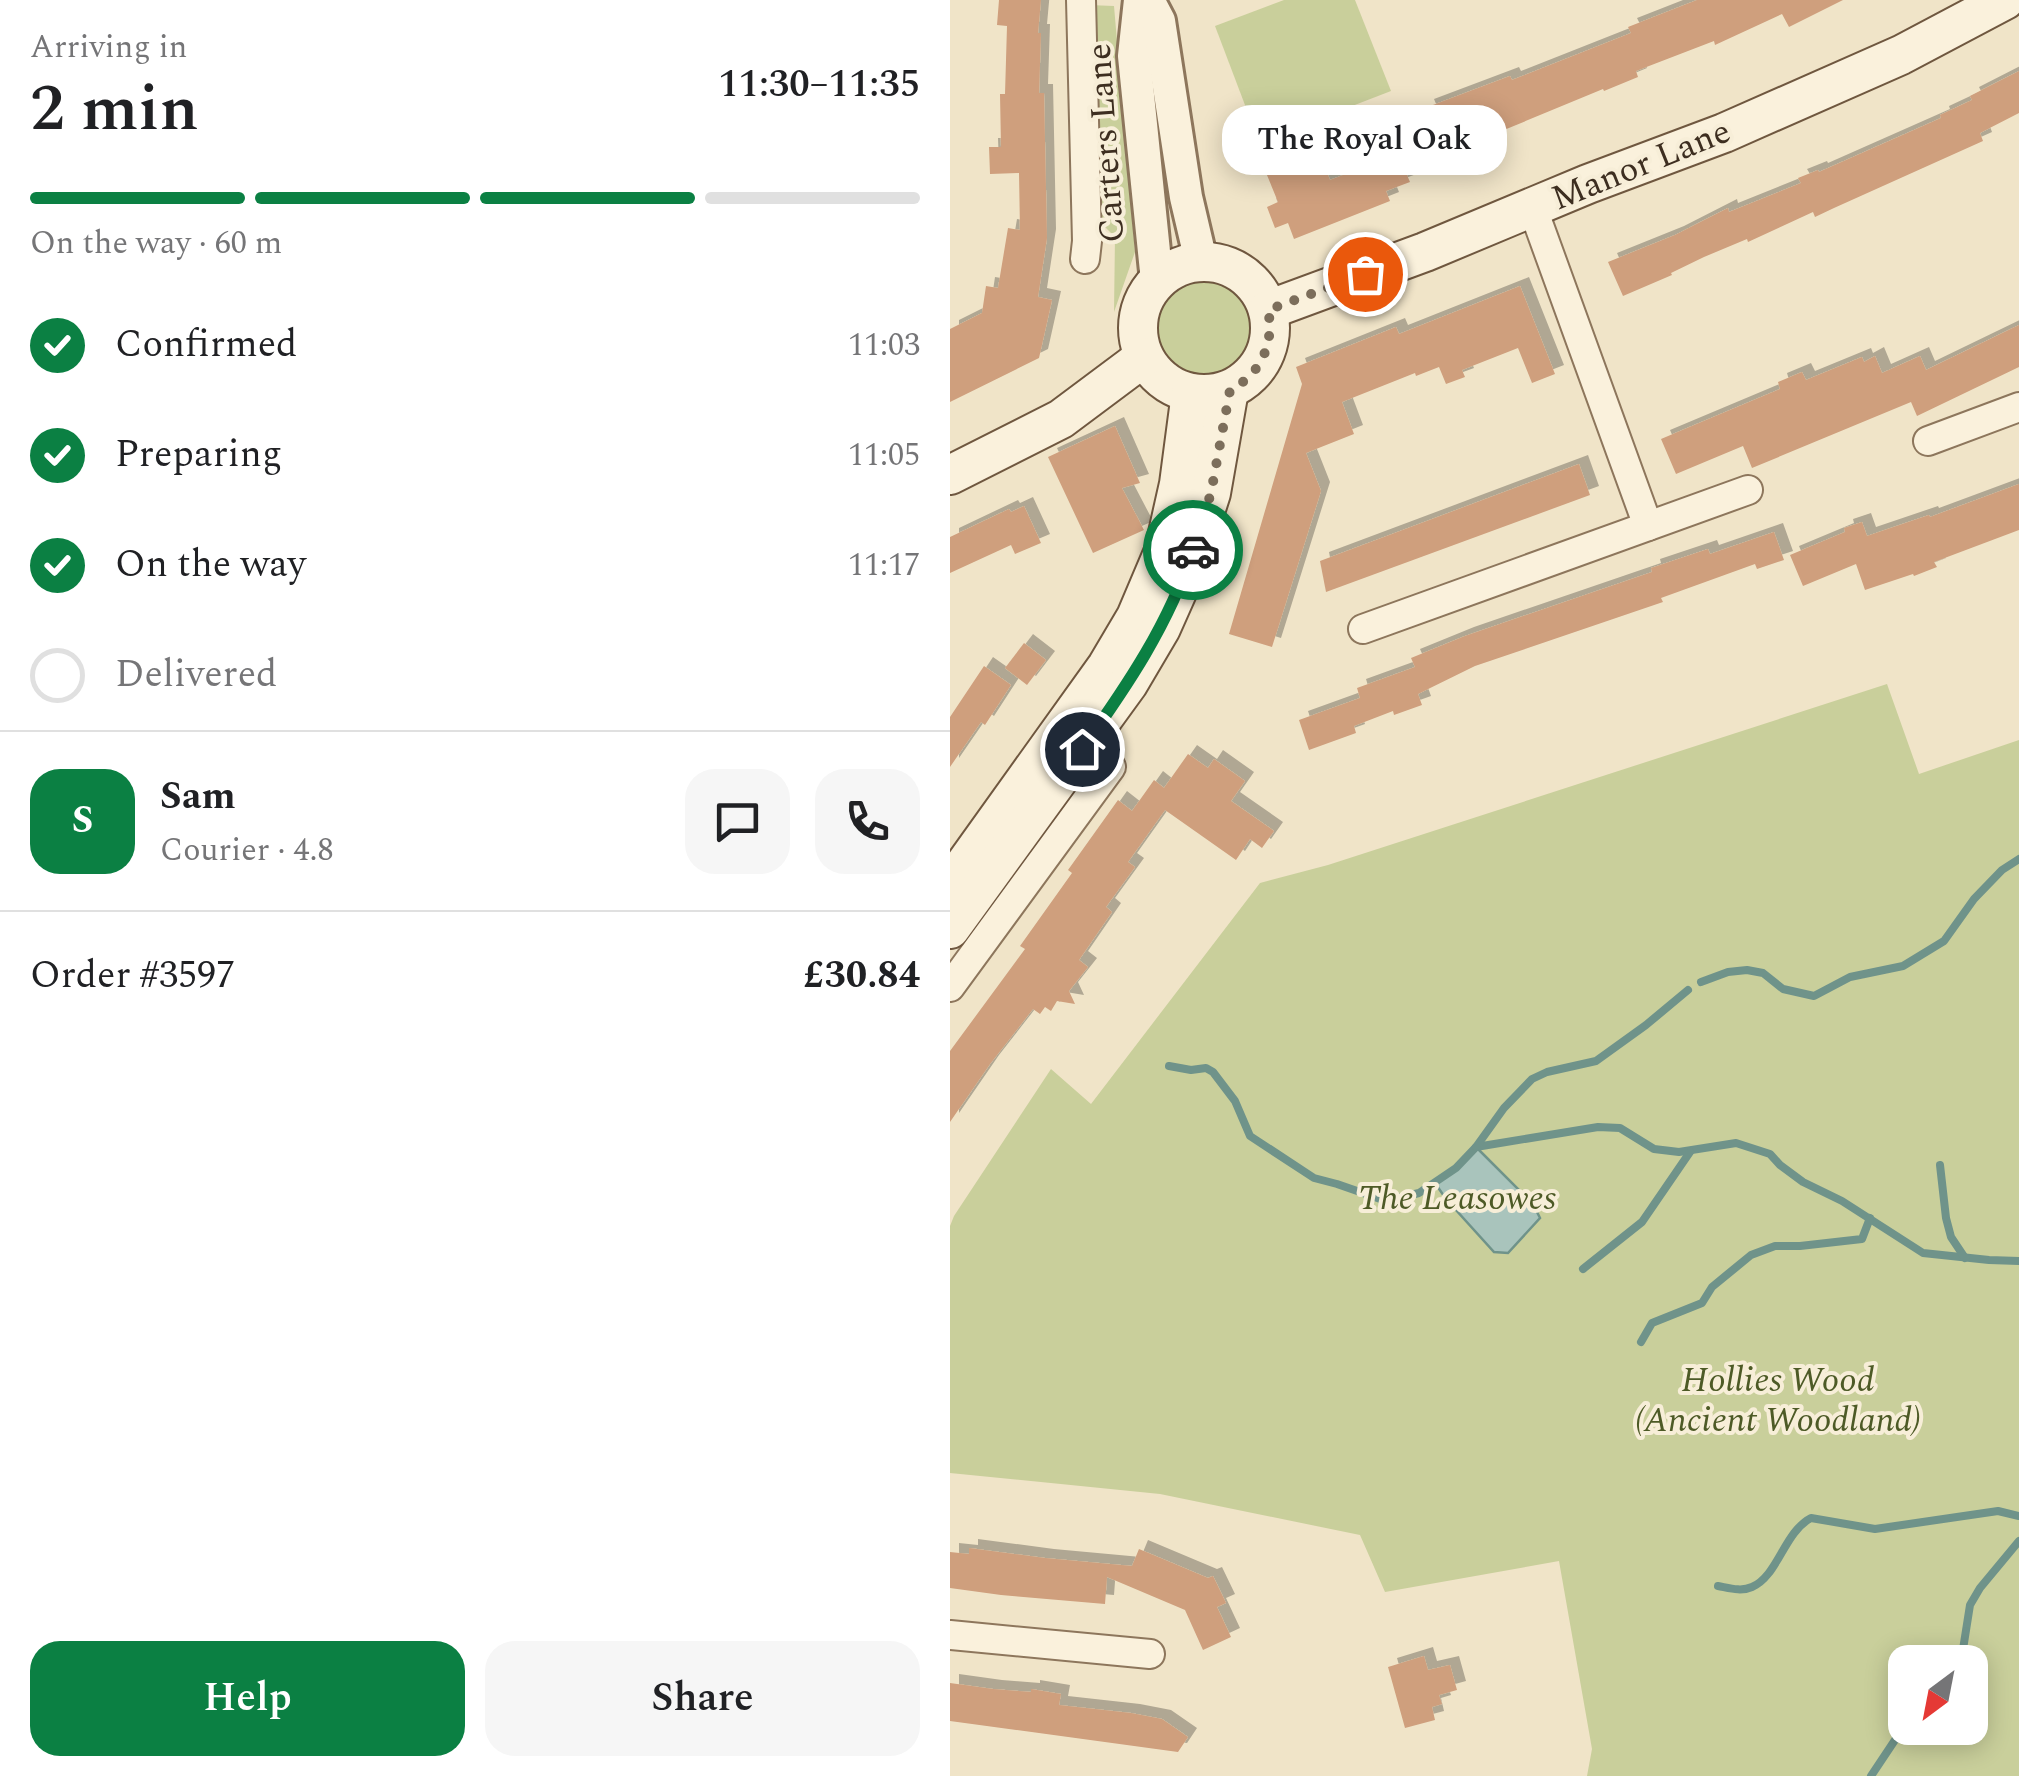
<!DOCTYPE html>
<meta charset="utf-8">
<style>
:root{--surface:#fff;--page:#f6f6f6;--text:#202124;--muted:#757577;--line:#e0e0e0;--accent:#0b8043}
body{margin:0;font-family:Spectral,serif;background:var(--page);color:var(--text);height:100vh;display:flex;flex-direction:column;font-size:38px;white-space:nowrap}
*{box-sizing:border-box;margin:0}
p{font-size:32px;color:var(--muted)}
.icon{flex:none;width:55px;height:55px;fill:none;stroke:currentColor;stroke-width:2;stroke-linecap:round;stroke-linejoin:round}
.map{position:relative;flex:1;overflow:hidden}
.side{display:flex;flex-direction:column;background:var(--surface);width:950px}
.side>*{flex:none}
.needle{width:65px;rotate:212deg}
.fabs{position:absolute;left:938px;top:1645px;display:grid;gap:20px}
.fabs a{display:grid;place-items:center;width:100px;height:100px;border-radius:20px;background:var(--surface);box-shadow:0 5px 25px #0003;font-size:50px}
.pin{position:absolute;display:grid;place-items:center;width:85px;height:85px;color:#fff;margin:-42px;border:5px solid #fff;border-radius:50%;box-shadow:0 2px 10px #0007}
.courier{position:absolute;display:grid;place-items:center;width:100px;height:100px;margin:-50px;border:8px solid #0b8043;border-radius:50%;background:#fff;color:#222;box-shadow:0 2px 12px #0007}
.bubble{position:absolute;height:70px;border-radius:30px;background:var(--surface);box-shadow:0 5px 25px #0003;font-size:32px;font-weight:600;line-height:70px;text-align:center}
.headline em{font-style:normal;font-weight:600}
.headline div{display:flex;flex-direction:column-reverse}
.headline{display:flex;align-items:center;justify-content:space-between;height:170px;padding:0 30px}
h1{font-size:65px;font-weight:600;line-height:75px}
.bar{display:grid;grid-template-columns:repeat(4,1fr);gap:15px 10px;align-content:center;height:120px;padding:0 30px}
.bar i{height:12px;border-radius:8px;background:var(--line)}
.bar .active{background:var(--accent)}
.bar p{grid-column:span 4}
.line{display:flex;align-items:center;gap:25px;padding:0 30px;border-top:2px solid var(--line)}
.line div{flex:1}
.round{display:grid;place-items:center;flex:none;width:105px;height:105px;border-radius:30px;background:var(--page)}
ol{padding:0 30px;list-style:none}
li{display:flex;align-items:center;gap:30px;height:110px}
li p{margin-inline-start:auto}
li .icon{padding:10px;border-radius:50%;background:var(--accent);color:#fff;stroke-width:4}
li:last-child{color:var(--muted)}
li i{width:55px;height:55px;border:5px solid var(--line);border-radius:50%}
.button{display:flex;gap:20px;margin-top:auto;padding:20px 30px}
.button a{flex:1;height:115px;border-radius:30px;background:var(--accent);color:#fff;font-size:40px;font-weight:600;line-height:115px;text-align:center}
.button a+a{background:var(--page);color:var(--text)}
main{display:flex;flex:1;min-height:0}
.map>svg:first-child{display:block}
.green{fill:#c9cf9b;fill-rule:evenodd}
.water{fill:#a9c4bc;stroke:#6f938a;stroke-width:2.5}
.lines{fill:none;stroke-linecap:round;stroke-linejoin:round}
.stream{stroke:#6f938a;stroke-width:8}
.building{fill:#cf9f7d;filter:url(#shadow)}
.minor-casing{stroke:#8d765c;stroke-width:32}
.tertiary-casing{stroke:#8d765c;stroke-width:38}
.secondary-casing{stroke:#6f573f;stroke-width:42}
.minor{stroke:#faf1dc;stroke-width:28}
.tertiary{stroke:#faf1dc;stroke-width:32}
.secondary{stroke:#faf1dc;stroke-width:38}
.done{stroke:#7c6e5b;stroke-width:10;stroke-dasharray:0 18}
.route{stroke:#0b8043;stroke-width:12}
.labels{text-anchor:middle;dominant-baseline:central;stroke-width:8;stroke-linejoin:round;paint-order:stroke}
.street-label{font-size:35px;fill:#3d2e20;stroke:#f7eed8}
.park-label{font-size:35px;font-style:italic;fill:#4d5a26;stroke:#f7eed8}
</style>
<main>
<section class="side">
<div class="headline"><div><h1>2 min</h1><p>Arriving in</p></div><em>11:30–11:35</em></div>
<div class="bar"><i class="active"></i><i class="active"></i><i class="active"></i><i></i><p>On the way · 60 m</p></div>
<ol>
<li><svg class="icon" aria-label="check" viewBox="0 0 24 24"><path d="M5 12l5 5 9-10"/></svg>Confirmed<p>11:03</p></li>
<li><svg class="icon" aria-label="check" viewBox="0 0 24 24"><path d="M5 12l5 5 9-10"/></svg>Preparing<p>11:05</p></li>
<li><svg class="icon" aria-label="check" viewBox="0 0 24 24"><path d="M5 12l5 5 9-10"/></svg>On the way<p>11:17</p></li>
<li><i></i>Delivered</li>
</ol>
<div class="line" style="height:180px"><b class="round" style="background:var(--accent);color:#fff">S</b><div><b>Sam</b><p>Courier · 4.8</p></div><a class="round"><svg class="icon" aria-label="chat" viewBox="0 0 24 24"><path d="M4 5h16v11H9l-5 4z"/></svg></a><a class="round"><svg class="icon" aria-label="phone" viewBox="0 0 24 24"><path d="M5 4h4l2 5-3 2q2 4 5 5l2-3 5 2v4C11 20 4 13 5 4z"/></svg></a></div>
<div class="line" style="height:130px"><div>Order #3597</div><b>£30.84</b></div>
<div class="button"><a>Help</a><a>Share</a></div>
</section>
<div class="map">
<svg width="1069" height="1776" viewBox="0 0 1069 1776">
<defs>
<filter id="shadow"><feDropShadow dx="9" dy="-9" stdDeviation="0" flood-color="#0004"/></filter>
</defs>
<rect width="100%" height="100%" fill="#f0e4c8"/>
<g class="green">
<path d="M334,0H405L441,91L309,142L265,26Z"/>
<path d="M139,5L164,6L185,252L164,312L165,237L148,220Z"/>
<circle cx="252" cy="328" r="52"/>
<path d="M937,684L969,774L1069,740V1776H637L642,1749L609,1561L435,1592L410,1535L210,1494L0,1473V1226L4,1216L101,1069L141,1104L310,883L378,865ZM955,1662H1020V1728H955Z"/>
</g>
<path class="water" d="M526,1147L583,1204L590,1218L558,1253L544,1252L496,1199L485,1183L506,1168Z"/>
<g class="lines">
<g class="stream">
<path d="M751,982L778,972L797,970L813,973L833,989L864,996L900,977L953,966L994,941L1024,899L1052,870L1069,859"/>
<path d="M219,1066L241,1070L256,1068L263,1072L285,1101L300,1136L364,1178L387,1184L436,1201L469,1193L506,1168L526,1147L648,1127L670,1128L704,1149L729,1152L786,1143L820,1154L830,1165L853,1182L892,1201L973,1253L1039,1260L1069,1261"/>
<path d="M526,1147L554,1108L582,1079L597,1072L646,1061L696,1025L738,990"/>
<path d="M990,1165L996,1218L1001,1237L1015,1258"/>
<path d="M633,1269L692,1222L740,1152"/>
<path d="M691,1342L702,1323L752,1303L762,1287L801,1255L825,1246H850L912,1239L920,1218"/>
<path d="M768,1586C779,1588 791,1592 802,1587C828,1576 834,1532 861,1518L925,1529L1048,1511L1069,1516"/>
<path d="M1011,1662L1020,1605L1030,1588L1069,1541"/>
<path d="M921,1776L955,1725"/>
</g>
</g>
<g class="building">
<path d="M49,0H91L88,33H91L89,93H94L97,238L88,297L102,300L89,358L0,402V329L32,313L36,286L48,288L58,228L70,230L69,173L40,174L39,147H51L50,94H55L57,26L47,25Z"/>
<path d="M747,0H893L839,27L832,14L765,45L764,41L686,71L688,77L654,91L653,89L554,130L552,125L492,149L475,108L560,76L562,80L681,33L678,27Z"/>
<path d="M1069,71V113L1030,133L1033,141L884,208L865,217L863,212L798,242L797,239L754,257L721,273L722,275L673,296L658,262L725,235L778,208L779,212L851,183L848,178L868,170L869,172L991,118L990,115L1022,100L1020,96Z"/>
<path d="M363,137L380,180L448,154L460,182L436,191L440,201L344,239L338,223L325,228L317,207L328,202L310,158Z"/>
<path d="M570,286L605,374L582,383L568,348L512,370L515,377L496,384L489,367L466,376L465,373L392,402L404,434L356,453L371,491L322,647L279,634L352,384L346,367L446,327L449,334Z"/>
<path d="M1069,325V367L967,416L961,402L802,468L793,446L726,474L711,439L830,389L828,382L852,372L856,380L912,357L914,362L925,356L932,373L970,356L976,370Z"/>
<path d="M165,426L190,483L172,488L194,530L143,553L98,457Z"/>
<path d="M629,464L640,495L376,592L370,561Z"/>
<path d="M1069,484V530L984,562L987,567L964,576L963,574L915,590L906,564L853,586L840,555L895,532L894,528L912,522L917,536L979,515L980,517Z"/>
<path d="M74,506L91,543L65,554L61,545L0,573V537L59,509L61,512Z"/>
<path d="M824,532L834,560L807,569L805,564L711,598L713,602L525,666L468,694L472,705L444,715L443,711L404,726L406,733L359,750L349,720L410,698L407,688L465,667L461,658L515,636L702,572L701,568L758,549L760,554Z"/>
<path d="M74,643L96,660L77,685L55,668Z"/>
<path d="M34,666L61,685L35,725L31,722L0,767V717Z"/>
<path d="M238,754L258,768L264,759L295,781L281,801L324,831L312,848L300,839L286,860L215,810L178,862L185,867L156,907L162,912L129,960L138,967L119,991L125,1004L107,1001L101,1011L95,1007L90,1014L83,1009L40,1064L0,1122V1051L75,949L70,946L122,873L118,870L168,800L182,811L204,780L214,788Z"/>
<path d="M19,1548L95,1558L182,1566L189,1549L258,1578L263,1576L276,1603L267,1607L281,1637L253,1650L235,1610L157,1577L155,1604L51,1595L0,1588V1552L19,1554Z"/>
<path d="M474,1656L478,1670L500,1665L507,1690L489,1695L492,1704L482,1707L485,1720L455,1728L438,1667Z"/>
<path d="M0,1683L43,1689L81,1692V1689L111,1694L109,1705L181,1713L212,1719L238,1737L228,1752L0,1721Z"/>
</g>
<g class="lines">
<g class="minor-casing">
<g id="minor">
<path d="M131,0L137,241L135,259"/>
<path d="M583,209L698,526"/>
<path d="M978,441L1069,407"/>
<path d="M413,629L798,490"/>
<path d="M0,987L161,767"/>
<path d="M0,1635L200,1654"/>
</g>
</g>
<g class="tertiary-casing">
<g id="tertiary">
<path d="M190,0L184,56L207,281"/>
<path d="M198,0L209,21L236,197L251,261"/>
</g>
</g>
<g class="secondary-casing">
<g id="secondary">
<circle cx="254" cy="328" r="66"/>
<path d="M318,310L475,252L638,184L774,133L951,55L1055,0"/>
<path d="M0,475L111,419L194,357"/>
<path d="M0,885L157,666L186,617L214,551L229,484L241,393"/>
<path d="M0,929L178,684L211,628L235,574L261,493L279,390"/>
</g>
</g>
<use href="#minor" class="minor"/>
<use href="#tertiary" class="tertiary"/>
<use href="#secondary" class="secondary"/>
</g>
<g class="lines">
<path class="done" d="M243,550L261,493L280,390C310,375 325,344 318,310L415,274"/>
<path class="route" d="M132,749C177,686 219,624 243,550"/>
</g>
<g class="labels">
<g class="street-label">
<text transform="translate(156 143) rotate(-94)">Carters Lane</text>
<text transform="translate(691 165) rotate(-22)">Manor Lane</text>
</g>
<g class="park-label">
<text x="507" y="1198">The Leasowes</text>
<text x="828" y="1380">Hollies Wood<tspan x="828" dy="40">(Ancient Woodland)</tspan></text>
</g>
</g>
</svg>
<div class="fabs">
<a><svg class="needle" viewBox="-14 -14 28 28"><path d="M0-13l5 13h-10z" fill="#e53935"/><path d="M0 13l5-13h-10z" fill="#757577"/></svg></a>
</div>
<div class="pin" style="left:415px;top:274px;background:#ea580c"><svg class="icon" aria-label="bag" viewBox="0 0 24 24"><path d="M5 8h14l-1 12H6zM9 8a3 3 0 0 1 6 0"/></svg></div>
<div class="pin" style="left:132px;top:749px;background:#1f2937"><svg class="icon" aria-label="home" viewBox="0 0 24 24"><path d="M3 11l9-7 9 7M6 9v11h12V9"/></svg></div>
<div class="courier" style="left:243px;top:550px"><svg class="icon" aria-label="car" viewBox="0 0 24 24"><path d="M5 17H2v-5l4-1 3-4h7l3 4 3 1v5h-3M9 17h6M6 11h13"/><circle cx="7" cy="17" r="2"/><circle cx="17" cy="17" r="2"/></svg></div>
<div class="bubble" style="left:272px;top:105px;width:285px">The Royal Oak</div>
</div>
</main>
